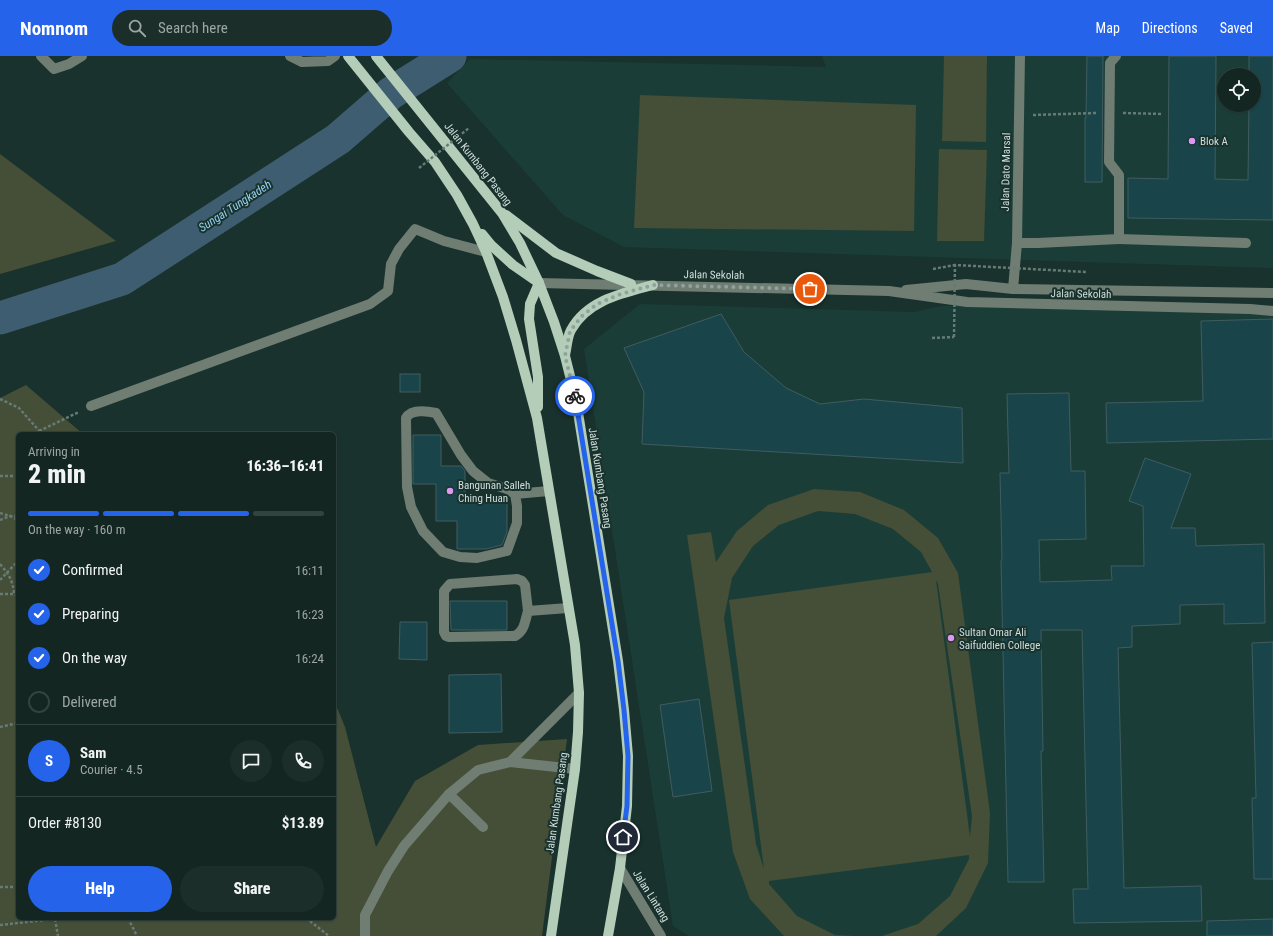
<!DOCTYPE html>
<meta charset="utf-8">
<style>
:root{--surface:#132622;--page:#1c2e2a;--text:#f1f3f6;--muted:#9da5a5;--line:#324340;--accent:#2563eb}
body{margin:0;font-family:"Roboto Condensed",sans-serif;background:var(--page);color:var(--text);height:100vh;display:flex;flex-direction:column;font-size:15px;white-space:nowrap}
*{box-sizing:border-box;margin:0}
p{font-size:13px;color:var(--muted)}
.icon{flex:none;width:22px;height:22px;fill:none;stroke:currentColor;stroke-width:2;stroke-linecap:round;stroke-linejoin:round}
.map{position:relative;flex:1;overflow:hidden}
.drawer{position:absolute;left:16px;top:376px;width:320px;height:488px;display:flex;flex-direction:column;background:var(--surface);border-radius:6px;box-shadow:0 1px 3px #0004,0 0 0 1px var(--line)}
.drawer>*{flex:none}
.fabs{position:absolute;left:1217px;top:12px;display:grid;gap:8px}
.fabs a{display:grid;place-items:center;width:44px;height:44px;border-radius:50%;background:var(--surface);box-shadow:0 1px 3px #0004,0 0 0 1px var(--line);font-size:20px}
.pin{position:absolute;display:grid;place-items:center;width:34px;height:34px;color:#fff;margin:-17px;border:2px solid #fff;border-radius:50%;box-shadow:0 1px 4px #0007}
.courier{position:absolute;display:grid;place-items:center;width:40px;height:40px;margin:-20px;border:3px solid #2563eb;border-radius:50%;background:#fff;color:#222;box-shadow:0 1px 5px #0007}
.headline em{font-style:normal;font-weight:800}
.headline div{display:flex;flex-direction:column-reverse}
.headline{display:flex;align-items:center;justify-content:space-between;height:68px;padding:0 12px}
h1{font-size:26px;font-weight:800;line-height:30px}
.bar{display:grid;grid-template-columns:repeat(4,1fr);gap:6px 4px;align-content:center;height:48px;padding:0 12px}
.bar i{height:5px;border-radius:3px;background:var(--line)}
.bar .on{background:var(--accent)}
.bar p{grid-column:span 4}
.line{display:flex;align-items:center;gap:10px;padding:0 12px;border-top:1px solid var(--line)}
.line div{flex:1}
.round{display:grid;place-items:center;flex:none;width:42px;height:42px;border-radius:21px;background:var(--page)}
ol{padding:0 12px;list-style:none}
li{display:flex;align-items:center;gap:12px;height:44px}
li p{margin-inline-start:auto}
li .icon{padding:4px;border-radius:50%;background:var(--accent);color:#fff;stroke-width:4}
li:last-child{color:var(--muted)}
li i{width:22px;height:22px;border:2px solid var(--line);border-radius:50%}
.button{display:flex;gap:8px;margin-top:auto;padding:8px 12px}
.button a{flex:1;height:46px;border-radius:24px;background:var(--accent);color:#fff;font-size:16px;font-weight:800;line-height:46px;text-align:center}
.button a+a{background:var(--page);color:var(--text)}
header{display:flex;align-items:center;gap:24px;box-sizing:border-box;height:56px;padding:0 20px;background:var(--accent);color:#fff}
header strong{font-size:19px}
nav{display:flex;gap:22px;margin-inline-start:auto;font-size:14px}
.search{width:280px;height:36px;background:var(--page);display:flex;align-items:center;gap:10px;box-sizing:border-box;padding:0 14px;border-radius:22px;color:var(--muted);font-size:15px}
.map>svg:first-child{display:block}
.built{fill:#1a3e37;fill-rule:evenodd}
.green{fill:#454e36;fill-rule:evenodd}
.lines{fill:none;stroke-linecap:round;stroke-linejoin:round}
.river{stroke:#3e5d70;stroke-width:33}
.building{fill:#19444a;stroke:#415c60}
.path{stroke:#667b76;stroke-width:2.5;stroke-dasharray:3 2;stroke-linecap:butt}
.minor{stroke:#707d73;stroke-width:10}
.major{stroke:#b3cdb8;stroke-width:10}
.path-bridge{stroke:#667b76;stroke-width:2.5;stroke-dasharray:3 2;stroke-linecap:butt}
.done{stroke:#8fa29e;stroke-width:4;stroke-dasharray:0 7.2}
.route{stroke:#2563eb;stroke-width:5}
.poi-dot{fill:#df98f2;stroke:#19322d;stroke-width:1.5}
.labels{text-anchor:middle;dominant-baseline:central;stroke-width:4;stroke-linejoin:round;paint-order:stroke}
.poi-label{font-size:11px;fill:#cfdedb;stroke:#19322d;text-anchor:start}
.street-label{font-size:11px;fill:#cfdedb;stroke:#19322d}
.water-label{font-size:12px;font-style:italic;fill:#95d0f3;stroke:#19322d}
</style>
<header>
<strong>Nomnom</strong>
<div class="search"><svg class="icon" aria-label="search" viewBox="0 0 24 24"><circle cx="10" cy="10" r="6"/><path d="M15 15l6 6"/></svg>Search here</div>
<nav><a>Map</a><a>Directions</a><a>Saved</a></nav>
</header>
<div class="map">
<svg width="1273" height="880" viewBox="0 0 1273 880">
<rect width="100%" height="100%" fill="#19322d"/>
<g class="built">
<path d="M822,0H1273V212L624,191L563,159L447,27L470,3L826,11ZM1224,19H1254V49H1224Z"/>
<path d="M640,248L915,256L941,250L1225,248L1273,249V880H689L673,870L584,293Z"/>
</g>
<g class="green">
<path d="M944,0H987L986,86L942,85Z"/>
<path d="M640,39L916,49L914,175L634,172Z"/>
<path d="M939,93L987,94L984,185H937Z"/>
<path d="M0,98L116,185L0,218Z"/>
<path d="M26,329L83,378H18V862H334V644L345,671L376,791L415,725L478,689L567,683L542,880H0V342Z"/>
<path d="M814,433L860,436L904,454L938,482L958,517L990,757L988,807L966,852L936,880H882L918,868L950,840L969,803V799L769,825V828L797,860L835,879L854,880H784L750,843L733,796L687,479L711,476L716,506L737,475L768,449ZM818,455L855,458L893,473L921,496L932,516L729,544L764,813L756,788L724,562L732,522L753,490L779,469ZM936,524L938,528L972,760L970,781Z"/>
</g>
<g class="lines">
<path class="river" d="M0,262L122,223L338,83L391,37L450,0"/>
</g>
<g class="building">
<path d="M1087,0H1103L1102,126H1085V62H1086Z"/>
<path d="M1169,0H1216L1215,123L1248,124L1249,49H1254V19H1249V0H1273V164L1128,162V122L1168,123Z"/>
<path d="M721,258L744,296L786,332L820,348L864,343L962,352L963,407L642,388L644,336L624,292Z"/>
<path d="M1273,263V383L1107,387L1106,347L1203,345L1201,265Z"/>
<rect x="400" y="318" width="20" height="18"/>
<path d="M1069,337L1071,415H1085L1086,483L1039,484L1040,526L1112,524L1111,510H1144L1143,450L1129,445L1145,402L1191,418L1171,472H1195L1196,490L1264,488L1265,567L1224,568V548L1180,549V568L1132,570V591L1118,592L1124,832L1201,830L1202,865L1074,867L1073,833H1088L1082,574H1041L1043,695H1041L1044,826H1008L1001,504H1002L1000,417H1009L1007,338Z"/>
<path d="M413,379H441V410H461L465,415V442H507V476L502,489L486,493H457V465H436V428H413Z"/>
<path d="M450,545H507V574H451Z"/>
<path d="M400,566H427V604L399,603Z"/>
<path d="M1273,586V823H1254L1252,742H1256L1252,587Z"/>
<path d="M501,618L502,676L449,677V619Z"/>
<path d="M699,643L712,735L673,741L660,649Z"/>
<path d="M1273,863V880H1207V865Z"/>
</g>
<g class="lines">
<g class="path">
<path d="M1123,57L1163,58"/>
<path d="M1033,59L1096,57"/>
<path d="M933,213L955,209"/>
<path d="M932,282L954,281"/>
<path d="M0,343L19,352L42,378"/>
<path d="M39,375L79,356"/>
<path d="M0,420H18"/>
<path d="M0,457L10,460L18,464"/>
<path d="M0,464L10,460H18"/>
<path d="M0,508C9,518 13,525 14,538"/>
<path d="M0,524L18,505"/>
<path d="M0,538H14L18,540"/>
<path d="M0,671L18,667"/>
<path d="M0,831H18"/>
<path d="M128,862L137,880"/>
<path d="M306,862L329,880"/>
<path d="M55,863L58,880"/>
<path d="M0,869L55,863"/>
</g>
<g class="minor">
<path d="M41,0L54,13L69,8L82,0"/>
<path d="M290,0L302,6L328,5L335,0"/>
<path d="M1119,183L1246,187"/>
<path d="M1017,187H1038L1119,183V119L1109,106L1110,7L1116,0"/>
<path d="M539,227L889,235L967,246L1250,253L1273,255"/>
<path d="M1013,233L1017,187L1020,0"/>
<path d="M906,234L966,228L1013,233L1273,237"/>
<path d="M91,350L370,248L388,235L391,208L399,193L415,173L444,185L486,196"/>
<path d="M515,438L517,450V467L507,495L477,502L460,501L443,496L423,475L411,451L407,431L406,362C411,353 427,355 436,357L461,399L473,415L488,427L507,433L515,438L549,435"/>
<path d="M528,555C525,564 525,575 515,580L449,581L446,580L444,576V535L450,528L517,523L522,525L525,529L528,555L568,552"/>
<path d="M510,706L579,637"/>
<path d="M449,738L483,771"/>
<path d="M620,812L661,880"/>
<path d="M365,880V859L388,815L404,790L449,738L478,714L510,706L575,713"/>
</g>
<g class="major">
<path d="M348,0L409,76L435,106L457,139L473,168L486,196L503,241L516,284L537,362L575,589L579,637L578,676L575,713L551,880"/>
<path d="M376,0L502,157L520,187L539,227L554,266L565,300L576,344L618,605L624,654L628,700L627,750L620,812L608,880"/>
<path d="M506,159L556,197L597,215L631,228"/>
<path d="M482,178L491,189L513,209L539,227"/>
<path d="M565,299C567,291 567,281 571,274C587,244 623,237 653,229"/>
<path d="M538,351V321L529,263L530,248L539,227"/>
</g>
<g class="path-bridge">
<path d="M419,112L469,72"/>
<path d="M954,281L955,209L1087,216"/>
</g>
</g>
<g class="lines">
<path class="done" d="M575,340L565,300L570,275L582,260L597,248L618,239L653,229L810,233"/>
<path class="route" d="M575,340L618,605L624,654L628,700L627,750L623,781"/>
</g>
<g class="poi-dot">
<circle cx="1192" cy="85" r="4"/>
<circle cx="450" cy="435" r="4"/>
<circle cx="951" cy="582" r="4"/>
</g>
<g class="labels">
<g class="poi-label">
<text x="1200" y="85">Blok A</text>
<text x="458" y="429">Bangunan Salleh<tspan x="458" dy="13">Ching Huan</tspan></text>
<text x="959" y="576">Sultan Omar Ali<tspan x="959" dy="13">Saifuddien College</tspan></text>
</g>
<g class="street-label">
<text transform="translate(478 108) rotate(52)">Jalan Kumbang Pasang</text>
<text transform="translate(1006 116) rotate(-89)">Jalan Dato Marsal</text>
<text transform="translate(714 219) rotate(1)">Jalan Sekolah</text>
<text transform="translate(1081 238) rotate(1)">Jalan Sekolah</text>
<text transform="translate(600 422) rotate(81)">Jalan Kumbang Pasang</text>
<text transform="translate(557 747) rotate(-82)">Jalan Kumbang Pasang</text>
<text transform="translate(651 840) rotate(58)">Jalan Lintang</text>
</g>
<g class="water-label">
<text transform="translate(235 150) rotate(-33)">Sungai Tungkadeh</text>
</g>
</g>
</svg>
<div class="fabs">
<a><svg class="icon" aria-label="locate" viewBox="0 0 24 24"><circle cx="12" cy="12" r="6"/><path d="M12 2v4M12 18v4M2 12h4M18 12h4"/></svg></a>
</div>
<div class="pin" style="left:810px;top:233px;background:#ea580c"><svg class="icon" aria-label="bag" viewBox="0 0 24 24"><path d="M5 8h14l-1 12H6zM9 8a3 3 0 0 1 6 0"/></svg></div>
<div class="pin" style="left:623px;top:781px;background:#1f2937"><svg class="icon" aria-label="home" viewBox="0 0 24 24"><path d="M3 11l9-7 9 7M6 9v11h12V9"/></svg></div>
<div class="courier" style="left:575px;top:340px"><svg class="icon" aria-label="bike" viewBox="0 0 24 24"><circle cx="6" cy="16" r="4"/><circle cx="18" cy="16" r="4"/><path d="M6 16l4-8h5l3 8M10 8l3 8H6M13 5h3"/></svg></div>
<section class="drawer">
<div class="headline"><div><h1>2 min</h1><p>Arriving in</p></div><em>16:36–16:41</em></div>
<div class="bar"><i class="on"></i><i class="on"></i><i class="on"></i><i></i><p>On the way · 160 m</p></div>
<ol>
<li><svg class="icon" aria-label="check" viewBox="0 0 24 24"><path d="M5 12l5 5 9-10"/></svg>Confirmed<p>16:11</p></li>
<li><svg class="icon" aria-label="check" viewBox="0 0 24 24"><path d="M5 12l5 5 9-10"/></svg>Preparing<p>16:23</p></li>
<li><svg class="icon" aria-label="check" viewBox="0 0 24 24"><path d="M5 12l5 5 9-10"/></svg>On the way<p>16:24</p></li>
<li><i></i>Delivered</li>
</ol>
<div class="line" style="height:72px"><b class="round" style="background:var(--accent);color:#fff">S</b><div><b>Sam</b><p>Courier · 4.5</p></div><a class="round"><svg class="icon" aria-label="chat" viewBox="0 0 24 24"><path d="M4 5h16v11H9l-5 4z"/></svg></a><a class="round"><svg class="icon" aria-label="phone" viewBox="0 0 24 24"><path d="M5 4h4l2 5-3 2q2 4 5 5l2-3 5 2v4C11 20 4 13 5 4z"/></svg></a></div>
<div class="line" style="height:52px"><div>Order #8130</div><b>$13.89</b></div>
<div class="button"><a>Help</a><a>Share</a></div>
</section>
</div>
